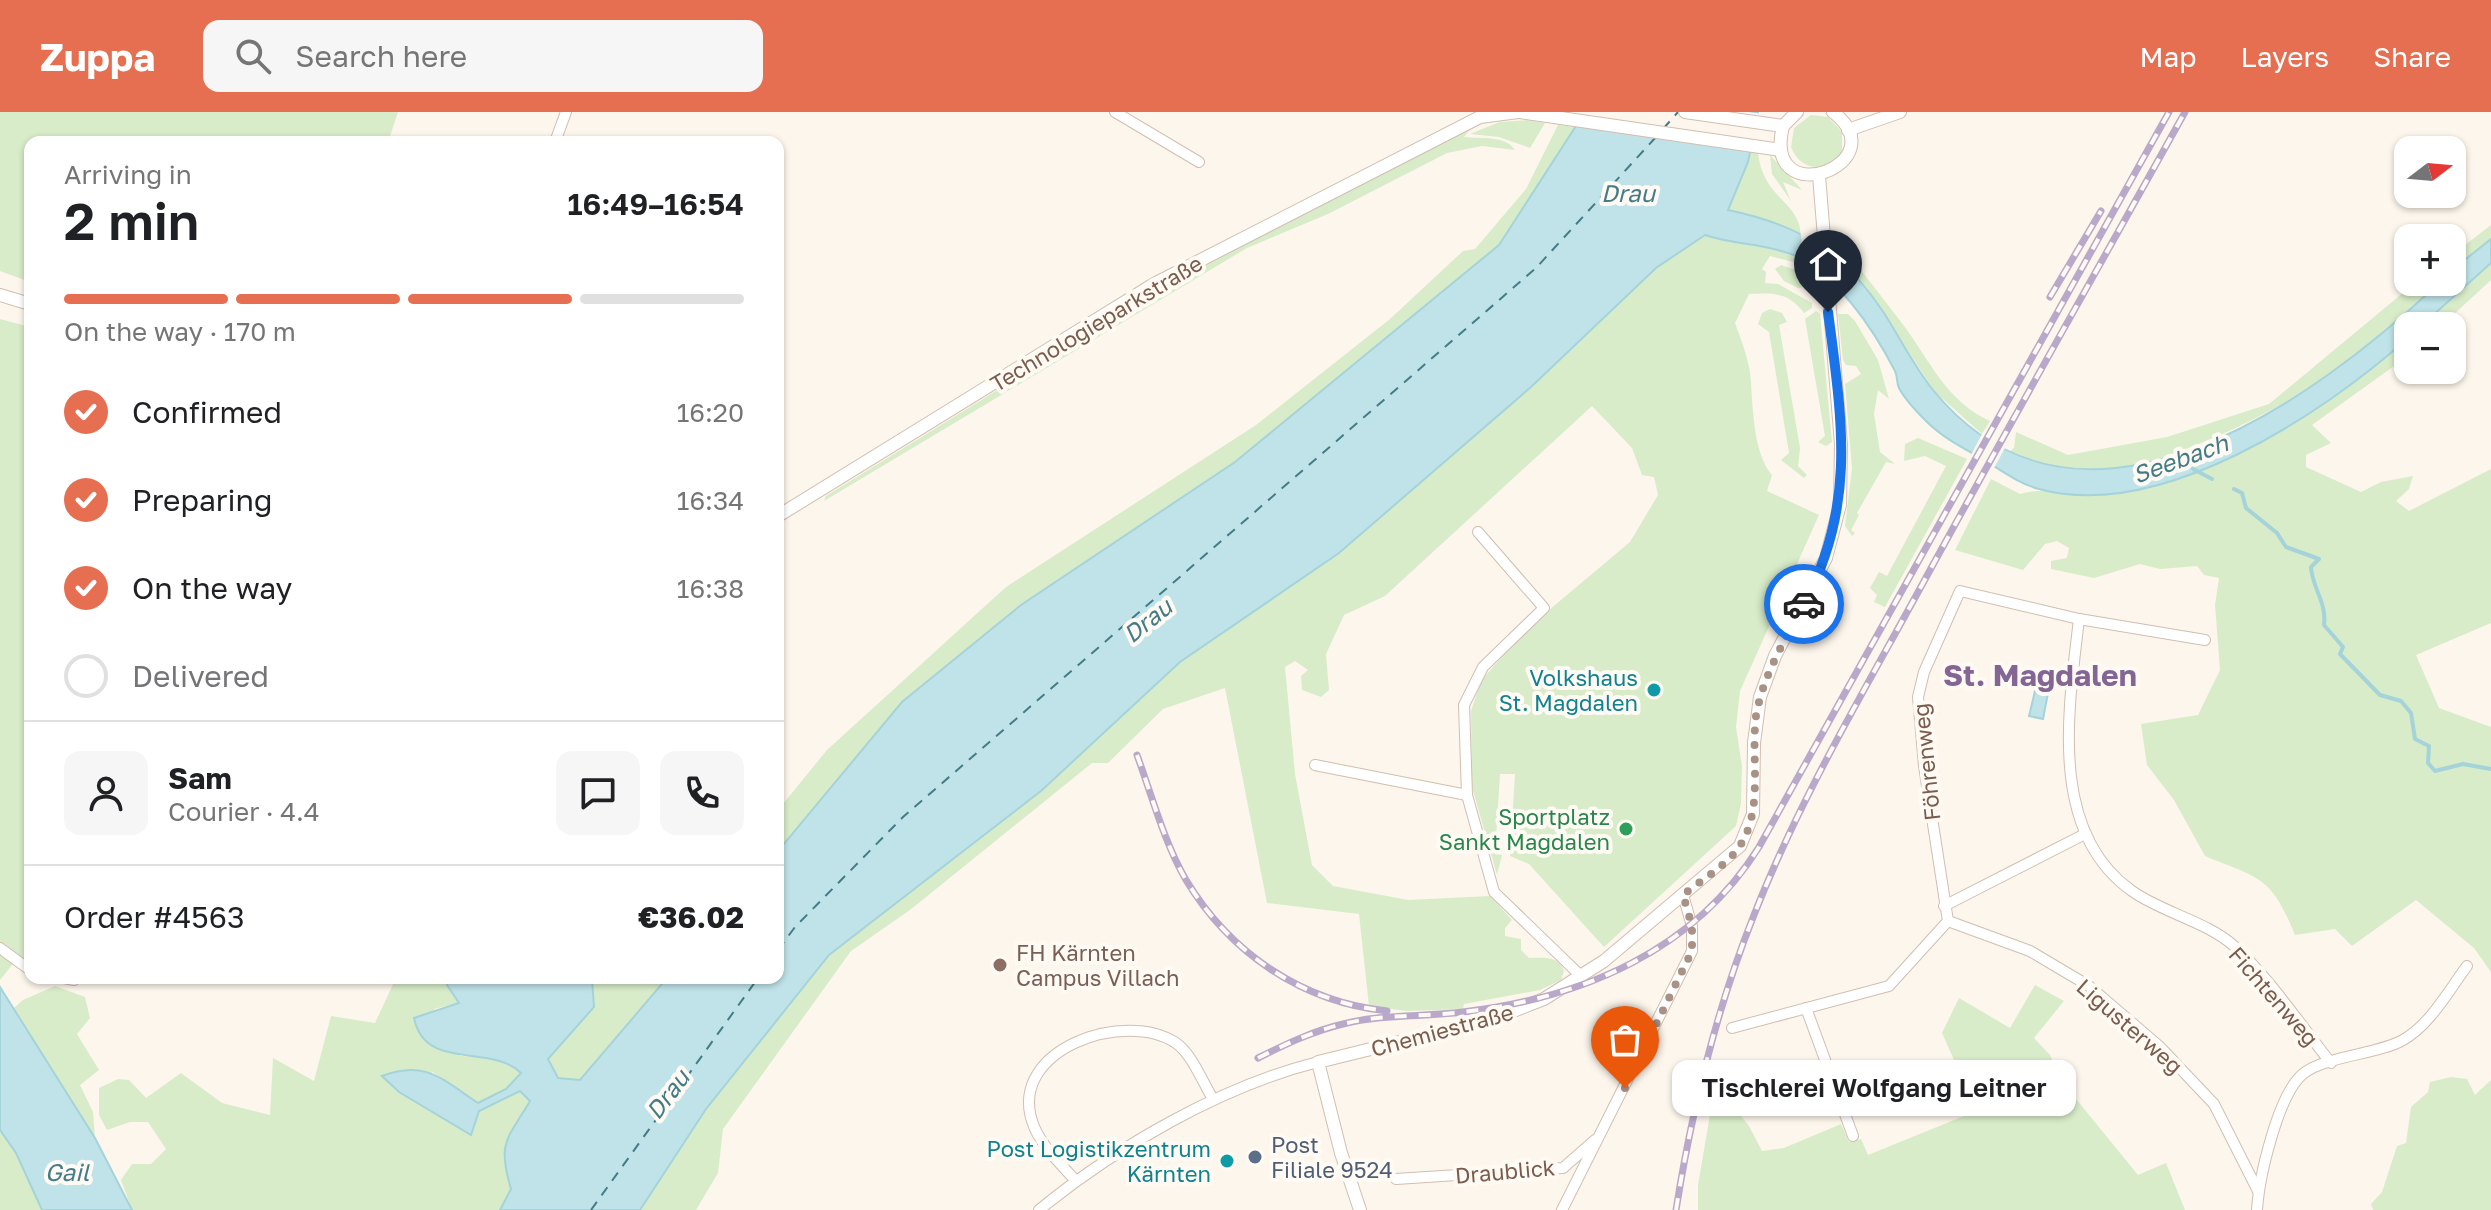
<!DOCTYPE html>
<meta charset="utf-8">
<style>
:root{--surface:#fff;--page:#f6f6f6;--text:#202124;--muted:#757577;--line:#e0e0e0;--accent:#e76f51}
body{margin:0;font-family:"Golos Text",sans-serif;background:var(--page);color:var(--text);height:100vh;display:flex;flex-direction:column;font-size:30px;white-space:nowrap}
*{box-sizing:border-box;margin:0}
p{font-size:26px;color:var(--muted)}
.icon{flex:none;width:44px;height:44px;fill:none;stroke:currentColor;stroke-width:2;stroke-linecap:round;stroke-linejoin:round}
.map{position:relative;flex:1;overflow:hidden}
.panel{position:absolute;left:24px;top:24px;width:760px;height:848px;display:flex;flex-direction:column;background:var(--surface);border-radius:16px;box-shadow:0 2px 6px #0004}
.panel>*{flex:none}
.needle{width:52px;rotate:74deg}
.tools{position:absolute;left:2394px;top:24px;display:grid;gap:16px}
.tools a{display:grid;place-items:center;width:72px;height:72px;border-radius:16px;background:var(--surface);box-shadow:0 2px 6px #0004;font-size:40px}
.pin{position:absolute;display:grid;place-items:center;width:68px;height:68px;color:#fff;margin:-82px -34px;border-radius:50% 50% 50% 0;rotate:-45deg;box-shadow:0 0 8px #0007}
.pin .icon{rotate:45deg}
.courier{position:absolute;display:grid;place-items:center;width:80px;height:80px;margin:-40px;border:6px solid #1a73e8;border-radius:50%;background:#fff;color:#222;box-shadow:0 2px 10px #0007}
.bubble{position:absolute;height:56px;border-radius:16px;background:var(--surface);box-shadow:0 2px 6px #0004;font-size:26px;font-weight:600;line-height:56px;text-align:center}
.headline em{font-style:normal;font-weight:600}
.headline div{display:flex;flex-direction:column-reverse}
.headline{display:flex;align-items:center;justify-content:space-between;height:136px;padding:0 40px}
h1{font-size:52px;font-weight:600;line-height:60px}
.bar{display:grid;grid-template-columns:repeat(4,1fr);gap:12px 8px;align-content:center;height:96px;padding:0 40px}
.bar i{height:10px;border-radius:6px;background:var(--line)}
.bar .on{background:var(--accent)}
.bar p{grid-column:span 4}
.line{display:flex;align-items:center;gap:20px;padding:0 40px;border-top:2px solid var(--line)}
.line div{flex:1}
.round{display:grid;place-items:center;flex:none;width:84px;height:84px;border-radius:16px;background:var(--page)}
ol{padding:0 40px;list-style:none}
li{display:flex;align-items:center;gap:24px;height:88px}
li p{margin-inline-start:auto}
li .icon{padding:8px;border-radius:50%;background:var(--accent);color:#fff;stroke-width:4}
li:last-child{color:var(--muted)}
li i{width:44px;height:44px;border:4px solid var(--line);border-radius:50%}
header{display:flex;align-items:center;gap:48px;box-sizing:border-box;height:112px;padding:0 40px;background:var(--accent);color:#fff}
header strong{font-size:38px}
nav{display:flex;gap:44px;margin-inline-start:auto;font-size:28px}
.search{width:560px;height:72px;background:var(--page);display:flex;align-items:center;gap:20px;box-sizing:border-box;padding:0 28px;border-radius:16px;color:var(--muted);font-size:30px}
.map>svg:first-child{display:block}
.green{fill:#d8ecc9}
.water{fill:#bfe3e8;stroke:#a5d3da;stroke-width:2}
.pier{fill:#fdf6ec}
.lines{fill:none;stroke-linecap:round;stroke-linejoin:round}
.stream{stroke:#a5d3da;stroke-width:4}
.ferry{stroke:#437c86;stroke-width:2;stroke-dasharray:10 8;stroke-linecap:butt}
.minor-casing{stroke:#d1beb0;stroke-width:12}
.tertiary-casing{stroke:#d1beb0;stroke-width:14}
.minor{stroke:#fff;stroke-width:10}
.tertiary{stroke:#fff;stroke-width:12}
.rail-casing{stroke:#b9a8c9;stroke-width:7}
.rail{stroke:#fffaf3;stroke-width:4;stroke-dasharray:12;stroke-linecap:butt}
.done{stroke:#a89285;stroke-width:8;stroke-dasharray:0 14.4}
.route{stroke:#1a73e8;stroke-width:10}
.culture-dot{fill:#0f9aa8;stroke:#fffaf3;stroke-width:3}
.leisure-dot{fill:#2e9e5b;stroke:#fffaf3;stroke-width:3}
.education-dot{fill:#8d6e63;stroke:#fffaf3;stroke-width:3}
.service-dot{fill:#5c6f8a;stroke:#fffaf3;stroke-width:3}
.labels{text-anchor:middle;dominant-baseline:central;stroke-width:8;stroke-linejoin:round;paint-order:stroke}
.street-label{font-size:22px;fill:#7a5c4d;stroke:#fffaf3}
.culture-label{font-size:22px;fill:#0d838f;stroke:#fffaf3;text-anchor:end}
.leisure-label{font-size:22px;fill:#27864d;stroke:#fffaf3;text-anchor:end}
.education-label{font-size:22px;fill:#785e54;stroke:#fffaf3;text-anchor:start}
.service-label{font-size:22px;fill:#4e5e75;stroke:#fffaf3;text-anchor:start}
.water-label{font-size:24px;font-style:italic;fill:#437c86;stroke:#fffaf3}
.district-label{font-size:30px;font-weight:bold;fill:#846695;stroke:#fffaf3}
</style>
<header>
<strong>Zuppa</strong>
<div class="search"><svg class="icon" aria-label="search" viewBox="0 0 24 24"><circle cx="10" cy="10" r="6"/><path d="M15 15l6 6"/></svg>Search here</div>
<nav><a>Map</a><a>Layers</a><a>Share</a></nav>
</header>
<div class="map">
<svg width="2491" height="1098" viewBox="0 0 2491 1098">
<rect width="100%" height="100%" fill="#fdf6ec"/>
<g class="green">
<path d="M0,0H398L388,30H30V170L0,159Z"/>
<path d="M1811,3L1828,5L1842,20V39C1829,61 1801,61 1791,35L1794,16Z"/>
<path d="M1503,4L1523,6C1504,7 1475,8 1464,25C1480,27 1506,23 1515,38L1482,34L1447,41L1328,102L1247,136L824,389L826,384L1188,160L1341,84L1457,21Z"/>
<path d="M1528,8L1545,11L1530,36L1499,25L1470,22L1500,10Z"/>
<path d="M1558,13L1576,15L1499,133L1235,350L1021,493L902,590L778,739V698L827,638L1006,475L1256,313L1390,207L1463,139L1475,137L1526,77Z"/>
<path d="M1750,39L1758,40C1763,87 1797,87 1801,121L1727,98Z"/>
<path d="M1770,43L1802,78L1783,70L1791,89L1772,62Z"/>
<path d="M2491,113V127L2452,158V143Z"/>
<path d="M1831,119C1855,151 1880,182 1904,214C1931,250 1946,289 1990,309L1982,322L1935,280L1866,175L1832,141Z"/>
<path d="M1705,123L1776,137L1804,150V153L1770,144L1762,157L1766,160L1765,171L1778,172L1812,191V196L1804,201C1788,180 1774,181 1749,182L1735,211C1741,227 1747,243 1750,260C1753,290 1752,340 1772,363L1767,379L1819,403L1740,579L1736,615L1742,654L1741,691L1736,714L1604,835L1529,752L1510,744L1515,662H1500L1495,742L1502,743L1497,763L1472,675L1471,599L1481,569L1524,519L1630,430L1658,383L1654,365L1642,363L1632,336L1592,294L1385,484L1344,503L1326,542L1329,578L1321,585L1302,578L1301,564L1308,558L1295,549L1285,555L1295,662L1312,753L1333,774L1408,788L1490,784L1512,808L1505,816V824L1521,827V838L1529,846C1543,846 1558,843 1564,859L1561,868L1540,878L1464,892L1463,897L1407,899L1369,894L1359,802L1267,791L1225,576L1163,597L1108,651H1092L910,798L851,839L723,1017L718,1061L696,1098H640L706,997L829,843L1041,679L1180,550L1339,441L1531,275L1656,156Z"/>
<path d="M2491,151V168L2441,214H2421Z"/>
<path d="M1781,153L1805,161L1804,175L1798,176L1784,169L1775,157Z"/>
<path d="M2416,170H2440C2361,245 2288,298 2186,337C2162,346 2136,358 2110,359C2074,361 2042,353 2009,340L2014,336L2016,320L2068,343L2167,325L2269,292Z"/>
<path d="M1770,197L1782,201L1787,210L1779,213L1800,336L1798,354L1807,363L1804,366L1781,348L1789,341L1769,220L1758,212L1762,201Z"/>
<path d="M1816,199L1820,202L1832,330L1826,334L1818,330L1825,324L1805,207Z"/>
<path d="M1838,202H1848L1855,209L1878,248L1889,287L1878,278L1874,302L1880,340L1895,352L1886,350L1857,401L1859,403L1851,418L1855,421L1852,424L1845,414L1852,356L1845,272L1861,262L1856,254L1846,253L1843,248Z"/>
<path d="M0,207L30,215V851L16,848L0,868Z"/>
<path d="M2408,226V244L2312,313L2331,331L2306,343V355L2361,380L2381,370L2413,364L2409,377L2396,389L2409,399L2491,357V511L2416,543L2439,596L2491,615V860L2474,836L2416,788L2352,834L2335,817L2295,823C2271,764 2261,767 2205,744L2174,688L2147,653L2141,612L2198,603L2220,558L2215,493L2219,466L2204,463L2197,454L2160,457L2140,452L2094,466L2051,457V449L2067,446L2069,436L2057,429L2045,432L2023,458L1955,438L1991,367L2020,382C2053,373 2089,385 2124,380C2223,365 2335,292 2408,226Z"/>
<path d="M1918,326L1967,347L1885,495L1874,490L1877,483L1870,476L1879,460L1887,464L1946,354L1925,344L1904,349L1905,332Z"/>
<path d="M396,866H449L447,873L459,891L434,897L460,944C484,945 503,945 522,961L506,977L478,991L431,959L470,1023L478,999L520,979L531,989C505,1025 498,1033 511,1077L500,1098H132L121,1068L132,1052H151L166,1037L148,1010H130L107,1018L99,1003V976L118,967L129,968L146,986L181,961L222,991L270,1003L273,946L314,969L331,904L375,911Z"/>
<path d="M589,866H667L581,968L558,966L548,947L594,895Z"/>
<path d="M2035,873L2064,889L2034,926L2050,943L2063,971L2138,1063L2166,1051L2185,1098H1698V1073L1711,997L1729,989L1749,1014L1762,1039L1784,1036L1841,1012L1849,1030L1861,1027L1868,1043L1969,1002L1955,974L1963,968L1942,921L1959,886L2010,916Z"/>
<path d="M55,874L85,885L90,906L77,922L99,958L80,973L93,1000L95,1026L14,896L23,888Z"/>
<path d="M2451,965L2467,967L2475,983L2491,968V1098H2373L2371,1092L2382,1080L2397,1034L2406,1031L2411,995L2428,980L2430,970Z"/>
<path d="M0,1018L16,1041L42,1098H0Z"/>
</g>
<g class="water">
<path d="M1585,0H1758L1748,50L1728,98C1800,113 1843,139 1884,201C1900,226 1914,254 1933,278C2081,459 2314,289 2440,170H2452V158L2491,127V151L2421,214H2408V226C2322,303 2160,410 2039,377C2019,372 1999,357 1981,346C1961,335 1942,325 1926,309C1917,300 1905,288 1899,276C1896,270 1898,265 1895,259C1874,218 1837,162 1793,143C1764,131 1734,133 1705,123L1656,156L1531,275L1339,441L1180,550L1041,679L829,843L706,997L640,1098H500L511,1077C497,1030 507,1028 530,989L520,979L479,999L471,1023L399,980L382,964C425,947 443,968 478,991L506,977L521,961C491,931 425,960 414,906L459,891L447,873L449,866L592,868L594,895L548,947L558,966L580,968L667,866H778V739L902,590L1021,493L1235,350L1499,133Z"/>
<path d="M2035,579L2048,581L2043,607L2029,604Z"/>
<path d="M0,875L95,1026L132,1098H42L16,1041L0,1018Z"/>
</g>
<g class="pier">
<path d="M1580,0H1748L1762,2L1754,39L1572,14Z"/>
<path d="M1800,116L1806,118L1811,161L1805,156Z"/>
<path d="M1812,120L1832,136L1836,181L1816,165Z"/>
<path d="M1983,320L2006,334L1993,358L1970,345Z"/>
</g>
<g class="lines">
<g class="stream">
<path d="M2193,357L2212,367"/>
<path d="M2234,377L2242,381L2246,396L2277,421L2286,435L2319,447L2311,455C2312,476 2327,490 2324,513L2343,535L2340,542L2380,583L2401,589L2411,601L2415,627L2429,634L2428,651L2435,659L2463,652L2491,657"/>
</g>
<g class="ferry">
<path d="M1663,17L1678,0"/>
<path d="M778,838L795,815L903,705L1536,156L1656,25"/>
<path d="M591,1098L758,866"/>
</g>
<g class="minor-casing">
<g id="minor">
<path d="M1115,0L1199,50"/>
<path d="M555,30L566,0"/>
<path d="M1478,420L1544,496L1483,555L1464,593L1467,683L1494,780L1582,865"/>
<path d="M2079,507C2069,595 2047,719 2132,779C2161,800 2208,810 2234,834C2266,862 2303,916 2331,951"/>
<path d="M1315,653L1467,683"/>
<path d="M1944,794L2085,722"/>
<path d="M1948,809L2030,839L2089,874L2159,934L2214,992L2258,1079"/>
<path d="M0,836L30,858"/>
<path d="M64,866L74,868"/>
<path d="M1806,896L1853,1024"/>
<path d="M1732,916L1889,874L1948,809L1924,654L1918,585L1924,560L1960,479L2079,507L2205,528"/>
<path d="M1396,1067L1563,1056L1595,1028"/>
<path d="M1075,1068C1060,1051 1039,1032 1032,1009C1009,937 1125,897 1176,931C1192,942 1203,971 1213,987"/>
<path d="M1039,1098C1116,1035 1222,974 1318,950"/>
<path d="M1562,1098L1692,839V814L1683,783"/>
<path d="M2257,1098C2259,1066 2278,981 2304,961C2326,944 2379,942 2403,928C2430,913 2449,878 2467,854"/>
</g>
</g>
<g class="tertiary-casing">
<g id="tertiary">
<path d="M1520,0L1781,38"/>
<path d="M1685,0L1783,14"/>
<path d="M1797,0L1783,14C1761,103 1900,52 1833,0"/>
<path d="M1848,18L1900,0"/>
<path d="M0,183L30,192"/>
<path d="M778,404L1154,172L1480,5L1518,0"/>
<path d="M1360,1098L1341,1041L1318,950L1493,907L1544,887L1604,849L1740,734L1753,702L1754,631L1760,585L1775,544L1826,446L1840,393L1841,332L1819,64"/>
</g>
</g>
<use href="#minor" class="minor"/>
<use href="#tertiary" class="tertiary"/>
<g class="rail-casing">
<g id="rail">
<path d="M2050,185L2101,99"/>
<path d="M1137,643C1152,684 1164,730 1186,768C1230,841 1302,890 1387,899"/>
<path d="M1258,946C1286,932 1313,919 1343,912C1382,902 1423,905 1463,900C1582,886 1694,839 1759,735L2169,0"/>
<path d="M1676,1098C1692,997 1716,898 1754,803C1801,683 1868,573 1929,460C2013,306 2100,153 2185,0"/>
</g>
</g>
<use href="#rail" class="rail"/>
</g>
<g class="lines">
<path class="done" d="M1625,976L1692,839V814L1683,783C1698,771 1717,759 1731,745C1767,708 1750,650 1756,604C1763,563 1785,528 1804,492"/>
<path class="route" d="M1804,492C1857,393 1842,307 1828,200"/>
</g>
<g class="culture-dot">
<circle cx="1654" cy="578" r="8"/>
<circle cx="1227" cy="1049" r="8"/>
</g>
<circle class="leisure-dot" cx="1626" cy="717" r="8"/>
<circle class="education-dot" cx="1000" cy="853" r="8"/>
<circle class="service-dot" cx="1255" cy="1045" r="8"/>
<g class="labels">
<g class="street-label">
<text transform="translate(1096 211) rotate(-31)">Technologieparkstraße</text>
<text transform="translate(1926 650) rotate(-96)">Föhrenweg</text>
<text transform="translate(2274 884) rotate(49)">Fichtenweg</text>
<text transform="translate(2130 914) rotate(41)">Ligusterweg</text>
<text transform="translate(1442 918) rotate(-15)">Chemiestraße</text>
<text transform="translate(1505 1059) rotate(-5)">Draublick</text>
</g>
<g class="culture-label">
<text x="1638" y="565">Volkshaus<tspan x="1638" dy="25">St. Magdalen</tspan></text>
<text x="1211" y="1036">Post Logistikzentrum<tspan x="1211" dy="25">Kärnten</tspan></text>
</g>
<g class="leisure-label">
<text x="1610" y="704">Sportplatz<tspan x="1610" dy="25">Sankt Magdalen</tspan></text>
</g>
<g class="education-label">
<text x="1016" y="840">FH Kärnten<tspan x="1016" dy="25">Campus Villach</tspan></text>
</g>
<g class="service-label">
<text x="1271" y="1032">Post<tspan x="1271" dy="25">Filiale 9524</tspan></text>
</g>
<g class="water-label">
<text x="1628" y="80">Drau</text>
<text transform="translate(2180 346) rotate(-20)">Seebach</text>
<text transform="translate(1147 508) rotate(-39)">Drau</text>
<text transform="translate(667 982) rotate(-53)">Drau</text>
<text x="67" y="1059">Gail</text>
</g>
<g class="district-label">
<text x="2040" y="563">St. Magdalen</text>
</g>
</g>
</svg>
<div class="tools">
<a><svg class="needle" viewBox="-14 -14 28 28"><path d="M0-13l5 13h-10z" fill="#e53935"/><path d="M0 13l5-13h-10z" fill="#757577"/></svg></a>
<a>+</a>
<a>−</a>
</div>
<div class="pin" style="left:1625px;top:976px;background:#ea580c"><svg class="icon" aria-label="bag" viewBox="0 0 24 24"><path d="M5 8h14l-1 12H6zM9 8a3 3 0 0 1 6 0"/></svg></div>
<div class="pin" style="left:1828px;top:200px;background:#1f2937"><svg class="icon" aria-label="home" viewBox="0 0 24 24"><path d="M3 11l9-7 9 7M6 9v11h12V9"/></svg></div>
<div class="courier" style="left:1804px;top:492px"><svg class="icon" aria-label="car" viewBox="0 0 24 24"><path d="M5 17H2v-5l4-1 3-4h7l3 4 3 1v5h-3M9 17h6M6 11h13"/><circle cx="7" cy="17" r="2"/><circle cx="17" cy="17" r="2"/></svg></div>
<div class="bubble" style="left:1672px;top:948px;width:404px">Tischlerei Wolfgang Leitner</div>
<section class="panel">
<div class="headline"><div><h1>2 min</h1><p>Arriving in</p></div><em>16:49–16:54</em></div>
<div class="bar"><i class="on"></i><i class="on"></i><i class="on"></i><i></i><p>On the way · 170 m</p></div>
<ol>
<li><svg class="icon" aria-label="check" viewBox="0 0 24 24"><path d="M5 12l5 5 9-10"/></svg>Confirmed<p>16:20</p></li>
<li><svg class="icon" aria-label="check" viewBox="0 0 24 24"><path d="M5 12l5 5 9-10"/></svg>Preparing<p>16:34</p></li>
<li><svg class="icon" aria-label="check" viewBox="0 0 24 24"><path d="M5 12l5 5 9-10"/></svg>On the way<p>16:38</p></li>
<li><i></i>Delivered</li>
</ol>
<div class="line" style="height:144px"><a class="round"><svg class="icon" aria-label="person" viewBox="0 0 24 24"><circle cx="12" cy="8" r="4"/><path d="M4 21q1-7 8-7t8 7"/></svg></a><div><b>Sam</b><p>Courier · 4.4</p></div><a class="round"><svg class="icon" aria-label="chat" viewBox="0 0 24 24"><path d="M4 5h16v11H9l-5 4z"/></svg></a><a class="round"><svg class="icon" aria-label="phone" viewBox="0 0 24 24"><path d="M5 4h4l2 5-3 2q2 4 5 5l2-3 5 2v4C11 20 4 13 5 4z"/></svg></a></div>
<div class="line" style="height:104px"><div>Order #4563</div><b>€36.02</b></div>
</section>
</div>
